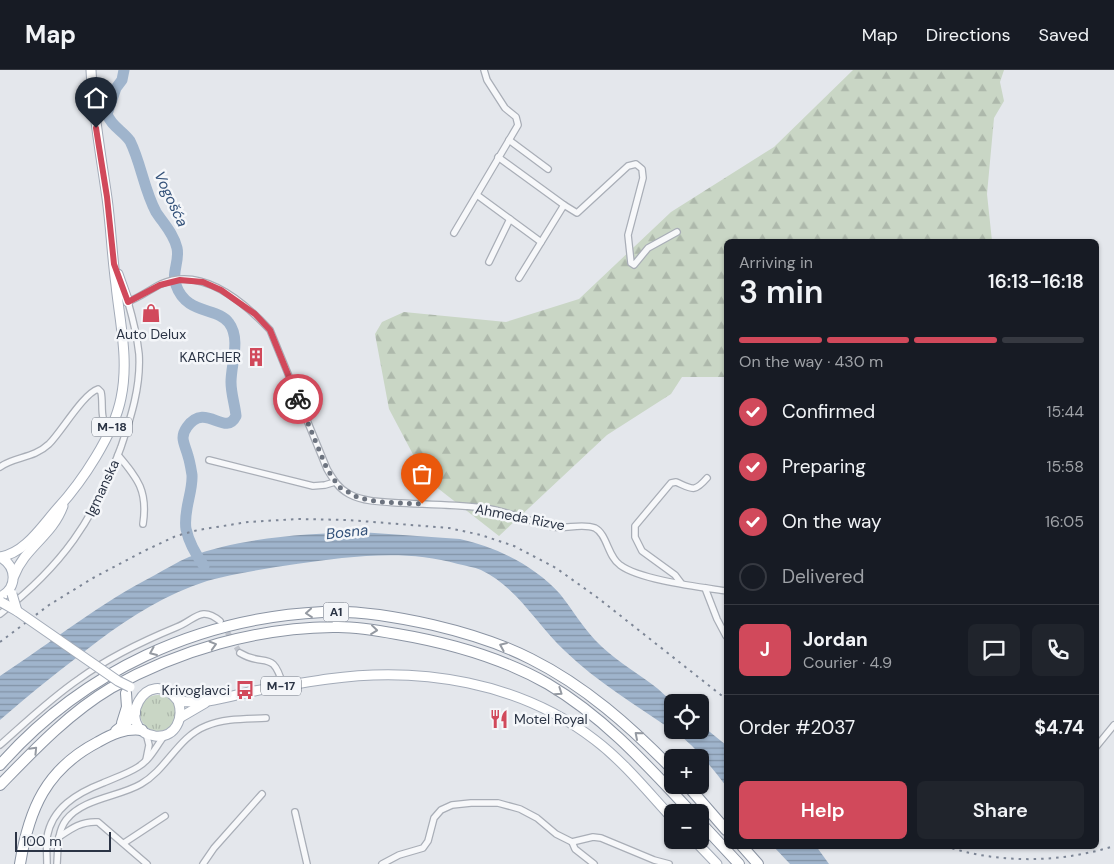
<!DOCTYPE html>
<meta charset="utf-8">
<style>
:root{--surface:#171b24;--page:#20242c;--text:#f1f3f6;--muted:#9ea1a6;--line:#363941;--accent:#d1495b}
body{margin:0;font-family:"DM Sans",sans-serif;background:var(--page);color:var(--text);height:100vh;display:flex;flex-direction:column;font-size:19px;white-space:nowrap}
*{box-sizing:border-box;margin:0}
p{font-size:16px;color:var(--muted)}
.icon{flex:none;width:28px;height:28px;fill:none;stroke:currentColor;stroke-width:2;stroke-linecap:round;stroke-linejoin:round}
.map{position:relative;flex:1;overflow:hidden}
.drawer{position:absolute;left:724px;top:169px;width:375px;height:610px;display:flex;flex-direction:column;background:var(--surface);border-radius:8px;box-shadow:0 1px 4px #0004}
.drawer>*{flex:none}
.buttons{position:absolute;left:664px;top:624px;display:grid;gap:10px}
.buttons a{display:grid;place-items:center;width:45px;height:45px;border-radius:8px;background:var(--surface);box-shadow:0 1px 4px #0004;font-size:25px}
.scale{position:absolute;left:15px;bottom:12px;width:96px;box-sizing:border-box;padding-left:5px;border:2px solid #2b3445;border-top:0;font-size:14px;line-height:18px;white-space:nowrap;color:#2b3445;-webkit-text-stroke:4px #f4f6f9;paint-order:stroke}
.pin{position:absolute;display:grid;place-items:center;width:42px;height:42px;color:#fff;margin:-51px -21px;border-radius:50% 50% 50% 0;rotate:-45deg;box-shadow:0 0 5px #0007}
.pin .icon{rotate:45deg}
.courier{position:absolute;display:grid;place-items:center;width:50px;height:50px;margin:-25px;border:4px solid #d1495b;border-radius:50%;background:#fff;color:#222;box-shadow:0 1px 6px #0007}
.summary em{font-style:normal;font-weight:600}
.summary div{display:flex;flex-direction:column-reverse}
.summary{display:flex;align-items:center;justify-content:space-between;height:85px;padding:0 15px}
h1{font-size:32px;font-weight:600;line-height:38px}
.bar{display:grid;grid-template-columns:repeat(4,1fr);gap:8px 5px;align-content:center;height:60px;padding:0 15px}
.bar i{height:6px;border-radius:4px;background:var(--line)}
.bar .on{background:var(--accent)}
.bar p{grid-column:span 4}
.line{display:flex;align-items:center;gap:12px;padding:0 15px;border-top:1px solid var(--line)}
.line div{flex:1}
.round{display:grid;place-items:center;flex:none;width:52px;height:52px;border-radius:8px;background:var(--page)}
ol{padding:0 15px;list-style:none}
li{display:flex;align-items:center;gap:15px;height:55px}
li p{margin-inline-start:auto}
li .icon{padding:5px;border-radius:50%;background:var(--accent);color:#fff;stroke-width:4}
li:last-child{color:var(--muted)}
li i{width:28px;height:28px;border:2px solid var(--line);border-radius:50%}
.primary-button{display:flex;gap:10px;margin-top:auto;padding:10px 15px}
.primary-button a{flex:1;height:58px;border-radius:8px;background:var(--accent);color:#fff;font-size:20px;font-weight:600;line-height:58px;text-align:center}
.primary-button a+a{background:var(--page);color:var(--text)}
header{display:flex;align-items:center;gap:30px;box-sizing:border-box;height:70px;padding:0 25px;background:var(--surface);border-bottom:1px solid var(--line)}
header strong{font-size:24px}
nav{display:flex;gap:28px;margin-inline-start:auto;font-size:18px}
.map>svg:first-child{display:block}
.grass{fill:url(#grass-tufts)}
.forest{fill:url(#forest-firs)}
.water{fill:url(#water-rules)}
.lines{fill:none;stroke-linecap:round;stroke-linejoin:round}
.river{stroke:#9fb4cc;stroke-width:11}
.street-tunnel{stroke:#bfc3cb;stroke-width:5.5;stroke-dasharray:5.5 3;stroke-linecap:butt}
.street-casing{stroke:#a9aeb7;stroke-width:8}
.primary-casing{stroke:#a3abb8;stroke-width:11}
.highway-casing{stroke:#8b94a3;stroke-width:12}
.street{stroke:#f7f8fa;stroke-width:5.5}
.primary{stroke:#fff;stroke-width:9}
.highway{stroke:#fff;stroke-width:10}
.rail{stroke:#7d8696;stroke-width:2;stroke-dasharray:2.5 5;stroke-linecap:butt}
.primary-bridge-casing{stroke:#a3abb8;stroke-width:11;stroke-linecap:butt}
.primary-bridge{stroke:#fff;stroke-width:9}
.oneway{stroke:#959aa2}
.done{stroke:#6c737f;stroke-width:5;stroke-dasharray:0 9}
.route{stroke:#d1495b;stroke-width:6}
.labels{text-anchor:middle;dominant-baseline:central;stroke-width:5;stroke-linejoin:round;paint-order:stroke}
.shield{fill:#f4f6f9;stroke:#676e7b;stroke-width:1}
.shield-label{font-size:12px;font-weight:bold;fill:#2b3445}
.poi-label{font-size:14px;fill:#2b3445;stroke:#f4f6f9;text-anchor:end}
.street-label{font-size:14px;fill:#2b3445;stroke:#f4f6f9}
.water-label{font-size:15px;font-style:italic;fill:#34527a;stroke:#f4f6f9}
</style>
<header>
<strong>Map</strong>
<nav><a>Map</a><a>Directions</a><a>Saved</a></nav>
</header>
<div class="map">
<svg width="1114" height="794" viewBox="0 0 1114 794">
<defs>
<pattern id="grass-tufts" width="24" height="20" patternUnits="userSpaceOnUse" patternTransform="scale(1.25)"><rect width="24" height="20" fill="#c9d6c5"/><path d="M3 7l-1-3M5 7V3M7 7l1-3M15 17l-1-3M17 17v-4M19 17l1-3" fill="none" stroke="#adb8ab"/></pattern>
<pattern id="forest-firs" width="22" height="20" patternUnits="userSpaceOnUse" patternTransform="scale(1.25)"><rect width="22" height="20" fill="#c9d6c5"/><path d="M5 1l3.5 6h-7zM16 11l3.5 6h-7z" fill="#adb8ab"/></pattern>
<pattern id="water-rules" width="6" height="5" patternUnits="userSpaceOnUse" patternTransform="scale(1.25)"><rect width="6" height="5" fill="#9fb4cc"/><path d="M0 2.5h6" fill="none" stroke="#8293a7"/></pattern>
</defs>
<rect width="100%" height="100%" fill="#e4e7ec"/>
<circle class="grass" cx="158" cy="643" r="18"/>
<path class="forest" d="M853,0H1004L1000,12L1004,31L994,48L987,124L992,171H726V307H682L671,324L607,365L499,466L426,409L389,339L375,264L382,252L404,242L506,252L579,229L671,142L774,77Z"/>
<g class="water">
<path d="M360,462L460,469C497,477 535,496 560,524C572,539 582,556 595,570C612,588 633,600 653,615C660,620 666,627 673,632L672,660C636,635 597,612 565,581C537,555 517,517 481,500C474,497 466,496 458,494C420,483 381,484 342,488C307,492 272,497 237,504C227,506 217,508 207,511C167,524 131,546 98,571C64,597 32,622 0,650V606C52,572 100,533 155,505C166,499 177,492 189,487C242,467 304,464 360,462Z"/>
<path d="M700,654L726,675V716C710,695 694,675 673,660H700Z"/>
<path d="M773,776H816L829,794H790Z"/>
</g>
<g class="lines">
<path class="river" d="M124,0L122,10L116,18L107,44C111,56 123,61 130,71C141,93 144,120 156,142C163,153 174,164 177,178C180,191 171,203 176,215C186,245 218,237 229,253C241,269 231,294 231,312C231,324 235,335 236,346C225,368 206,331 187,357C179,368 185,374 188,386C190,392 191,399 192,405C193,422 183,441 186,459C189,473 196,485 204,496"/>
<path class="street-tunnel" d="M223,555L240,583"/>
<g class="street-casing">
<g id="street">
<path d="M509,70L548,99"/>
<path d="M498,87L564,135L577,143L628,96L636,94L642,99L643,108L628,165L631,193L634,195L648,178L677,162"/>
<path d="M477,125L541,172"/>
<path d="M454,163L518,55L516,47L505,38L487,10L484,0"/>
<path d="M489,192L510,149"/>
<path d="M519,208L564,135"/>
<path d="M127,232C139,228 149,220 161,214C202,196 244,232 270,260L327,399C333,409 338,418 349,424C364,432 384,432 401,433C428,435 457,434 484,438C508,441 530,452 554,457C566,459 583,453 595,458C607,464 608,487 620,495C640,510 700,517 726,521"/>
<path d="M118,385C138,409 148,421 143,454"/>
<path d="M209,390L313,416L325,415L335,412"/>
<path d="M0,397C15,386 33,389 49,374C62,361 83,324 98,319L101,322C104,336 98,350 111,359"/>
<path d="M681,513L675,505L642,481L635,467V456L671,413L676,412C692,419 694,423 707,408"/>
<path d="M705,518L717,549L726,566"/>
<path d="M0,544C62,496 94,450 121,377C131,347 141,316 139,284C137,266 133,249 128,232"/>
<path d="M240,583C264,598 273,578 283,616"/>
<path d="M0,675C25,653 51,628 79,609C109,587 143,571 177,557C195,550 201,535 220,551"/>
<path d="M1096,677L1114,655"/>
<path d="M146,690L149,675L146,663"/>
<path d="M295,742L307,794"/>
<path d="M59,767C72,758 82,751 98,752L147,794"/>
<path d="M124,773L165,746"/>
<path d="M47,794C47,785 46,775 47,767C52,738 77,723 103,713C114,708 127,704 138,697C151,689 156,676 165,665"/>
<path d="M57,794C58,779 57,762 66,750C83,728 119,727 141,714C167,699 178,667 206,656C224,648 246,649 266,648"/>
<path d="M203,794L214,778L262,724"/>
<path d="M382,794L399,785L423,778L428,771L434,748L441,740L452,735L471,733H498L520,739L537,748L556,764L572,772"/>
<path d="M594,794L575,779L572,772L593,767L601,768L654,790L669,794"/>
</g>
</g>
<g class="primary-casing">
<g id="primary">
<path d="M118,204L128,232"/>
<path d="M0,487C25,483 41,457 57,439C82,412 114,364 121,328C129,290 120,254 116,215C112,186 111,157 107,128C101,85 93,43 91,0"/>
<path d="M0,487C17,496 18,518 0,527"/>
<path d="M14,506C25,477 52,466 63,436"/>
<path d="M178,631C184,648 176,668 155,666C112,660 147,591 178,631C188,632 198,633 208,631C222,629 236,625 249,622C275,617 302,613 328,609C420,596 520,612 595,670C624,692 648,722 672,748"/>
<path d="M181,647L205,633"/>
<path d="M694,770L717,794"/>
</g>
</g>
<g class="highway-casing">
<g id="highway">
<path d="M122,653L127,637L126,623"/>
<path d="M116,661L126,653L135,643"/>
<path d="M0,695C83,601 198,548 323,542C359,540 398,547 433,555C467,563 500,573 531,589C585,616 630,656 672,699"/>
<path d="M0,715C34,680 69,643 111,618C179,580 256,558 333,557C354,556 376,560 397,564C450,573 501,587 548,614C604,647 647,695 691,742"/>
<path d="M687,715L726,760"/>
<path d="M700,752L739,794"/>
<path d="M742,776L758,794"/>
<path d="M20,794C29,739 46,699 98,672C112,664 125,658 142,660"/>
</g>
</g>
<use href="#street" class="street"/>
<use href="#primary" class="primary"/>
<use href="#highway" class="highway"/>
<g class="rail">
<path d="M0,572L49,535L93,508L144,481L176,466L198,460L248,452L298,449L348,450L449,458L481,465L514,476L556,498L598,528L726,629"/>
<path d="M945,776C998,794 1061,793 1114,776"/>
</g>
<g class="primary-bridge-casing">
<g id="primary-bridge">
<path d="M12,524L17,541"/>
<path d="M1,532L17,541L118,611L130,617"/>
</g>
</g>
<use href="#primary-bridge" class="primary-bridge"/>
</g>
<defs><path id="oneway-chevron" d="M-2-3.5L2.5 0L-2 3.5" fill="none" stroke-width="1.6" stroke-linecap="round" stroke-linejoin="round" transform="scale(1.25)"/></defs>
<g class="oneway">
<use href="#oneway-chevron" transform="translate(309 543) rotate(175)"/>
<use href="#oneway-chevron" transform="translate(374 560) rotate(6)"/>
<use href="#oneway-chevron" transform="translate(213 575) rotate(-16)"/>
<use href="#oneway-chevron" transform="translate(503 576) rotate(-157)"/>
<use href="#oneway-chevron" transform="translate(153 582) rotate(157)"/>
<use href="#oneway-chevron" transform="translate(559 622) rotate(34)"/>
<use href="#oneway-chevron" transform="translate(638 665) rotate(-139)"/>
<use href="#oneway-chevron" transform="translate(34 680) rotate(-46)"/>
</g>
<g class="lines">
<path class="done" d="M298,329L327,399L339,417L359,428L380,432L422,434"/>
<path class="route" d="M96,58L107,127L114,194L128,232L160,215L180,210L203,212L221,220L255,244L270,260L298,329"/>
</g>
<defs>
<g id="shop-bare" transform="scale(1.5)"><path d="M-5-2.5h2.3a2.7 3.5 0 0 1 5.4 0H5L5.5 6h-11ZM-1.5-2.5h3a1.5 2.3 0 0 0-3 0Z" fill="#d1495b" stroke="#f4f6f9" stroke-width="2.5" paint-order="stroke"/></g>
<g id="building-bare" transform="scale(1.5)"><path d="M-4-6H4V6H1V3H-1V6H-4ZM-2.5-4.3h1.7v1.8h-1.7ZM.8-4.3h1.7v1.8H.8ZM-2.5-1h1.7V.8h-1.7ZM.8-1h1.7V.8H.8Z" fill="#d1495b" stroke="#f4f6f9" stroke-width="2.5" paint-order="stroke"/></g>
<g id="bus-bare" transform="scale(1.5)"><path d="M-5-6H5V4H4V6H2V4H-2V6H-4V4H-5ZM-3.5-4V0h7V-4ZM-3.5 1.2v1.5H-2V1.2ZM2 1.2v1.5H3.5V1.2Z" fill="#d1495b" stroke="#f4f6f9" stroke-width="2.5" paint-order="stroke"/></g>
<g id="restaurant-bare" transform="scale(1.5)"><path d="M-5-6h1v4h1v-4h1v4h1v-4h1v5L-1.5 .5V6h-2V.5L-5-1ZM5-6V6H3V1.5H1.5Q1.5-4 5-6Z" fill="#d1495b" stroke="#f4f6f9" stroke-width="2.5" paint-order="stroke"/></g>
</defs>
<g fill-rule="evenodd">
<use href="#shop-bare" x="151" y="243"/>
<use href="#building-bare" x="256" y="287"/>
<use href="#bus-bare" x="245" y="620"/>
<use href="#restaurant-bare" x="499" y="649"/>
</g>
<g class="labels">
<g class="shield">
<rect x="92" y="347.5" width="40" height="19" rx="4"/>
<rect x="323.5" y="532.5" width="25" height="19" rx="4"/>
<rect x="261" y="606.5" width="40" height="19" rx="4"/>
</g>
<g class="shield-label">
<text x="112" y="357">M-18</text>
<text x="336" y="542">A1</text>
<text x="281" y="616">M-17</text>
</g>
<g class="poi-label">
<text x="151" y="264" text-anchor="middle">Auto Delux</text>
<text x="241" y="287">KARCHER</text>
<text x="230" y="620">Krivoglavci</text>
<text x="514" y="649" text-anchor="start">Motel Royal</text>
</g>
<g class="street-label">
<text transform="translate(102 418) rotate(-65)">Igmanska</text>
<text transform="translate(520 447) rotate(11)">Ahmeda Rizve</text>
</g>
<g class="water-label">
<text transform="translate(171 129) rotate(65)">Vogošća</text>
<text transform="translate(347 462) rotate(-6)">Bosna</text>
</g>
</g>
</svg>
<div class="buttons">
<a><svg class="icon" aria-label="locate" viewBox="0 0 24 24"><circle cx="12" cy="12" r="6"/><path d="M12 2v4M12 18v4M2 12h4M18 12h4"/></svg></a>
<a>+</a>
<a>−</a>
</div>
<div class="scale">100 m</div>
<div class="pin" style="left:422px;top:434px;background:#ea580c"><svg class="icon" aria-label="bag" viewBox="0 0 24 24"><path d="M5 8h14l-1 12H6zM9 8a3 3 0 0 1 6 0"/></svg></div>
<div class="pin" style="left:96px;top:58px;background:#1f2937"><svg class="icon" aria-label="home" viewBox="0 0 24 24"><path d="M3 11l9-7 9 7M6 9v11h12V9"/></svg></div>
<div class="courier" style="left:298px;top:329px"><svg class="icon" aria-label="bike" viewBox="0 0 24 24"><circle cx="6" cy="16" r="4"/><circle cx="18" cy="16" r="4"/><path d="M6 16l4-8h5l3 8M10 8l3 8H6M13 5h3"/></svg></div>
<section class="drawer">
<div class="summary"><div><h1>3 min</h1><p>Arriving in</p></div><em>16:13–16:18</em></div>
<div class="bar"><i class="on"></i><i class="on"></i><i class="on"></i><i></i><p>On the way · 430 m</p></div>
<ol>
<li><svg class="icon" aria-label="check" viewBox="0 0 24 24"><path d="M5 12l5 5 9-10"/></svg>Confirmed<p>15:44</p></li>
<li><svg class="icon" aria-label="check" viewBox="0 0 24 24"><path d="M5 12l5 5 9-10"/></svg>Preparing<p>15:58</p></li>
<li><svg class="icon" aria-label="check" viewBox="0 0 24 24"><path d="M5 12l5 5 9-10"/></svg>On the way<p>16:05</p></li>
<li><i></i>Delivered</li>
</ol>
<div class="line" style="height:90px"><b class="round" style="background:var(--accent);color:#fff">J</b><div><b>Jordan</b><p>Courier · 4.9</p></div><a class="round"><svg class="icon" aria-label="chat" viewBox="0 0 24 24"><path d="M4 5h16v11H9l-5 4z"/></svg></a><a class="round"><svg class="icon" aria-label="phone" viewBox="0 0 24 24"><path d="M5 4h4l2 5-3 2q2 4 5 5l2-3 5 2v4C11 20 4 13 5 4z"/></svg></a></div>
<div class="line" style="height:65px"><div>Order #2037</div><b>$4.74</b></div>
<div class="primary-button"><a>Help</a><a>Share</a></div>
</section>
</div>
